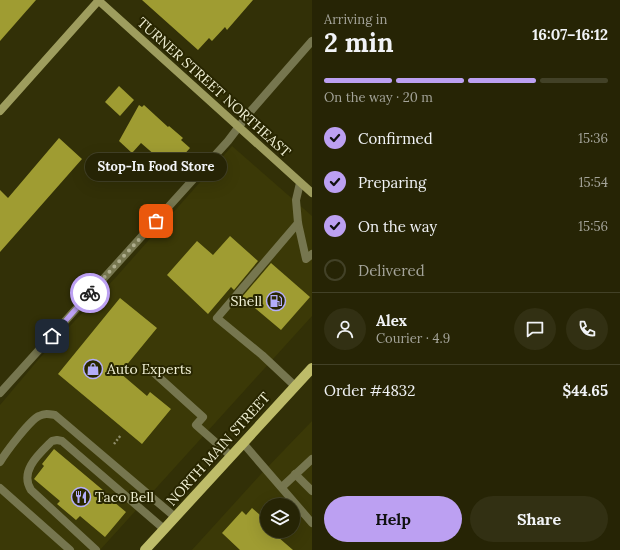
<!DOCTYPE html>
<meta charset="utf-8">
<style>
:root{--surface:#262405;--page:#323013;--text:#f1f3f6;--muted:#a4a49a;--line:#424127;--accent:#bca0f2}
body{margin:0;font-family:Lora,serif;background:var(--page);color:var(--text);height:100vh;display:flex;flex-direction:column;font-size:15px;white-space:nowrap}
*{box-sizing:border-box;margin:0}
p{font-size:13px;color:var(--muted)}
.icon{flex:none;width:22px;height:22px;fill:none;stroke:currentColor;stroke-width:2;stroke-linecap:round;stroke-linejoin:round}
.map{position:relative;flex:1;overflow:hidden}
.side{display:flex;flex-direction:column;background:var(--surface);width:308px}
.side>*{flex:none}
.buttons{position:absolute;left:260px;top:498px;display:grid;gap:8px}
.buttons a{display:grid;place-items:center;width:40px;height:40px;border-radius:50%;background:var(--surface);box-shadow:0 4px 16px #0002,0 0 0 1px var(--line);font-size:20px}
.pin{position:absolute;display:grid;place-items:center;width:34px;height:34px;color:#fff;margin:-17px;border-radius:8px;box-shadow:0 2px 6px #0006}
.courier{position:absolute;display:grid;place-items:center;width:40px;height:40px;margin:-20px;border:3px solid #bca0f2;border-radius:50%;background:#fff;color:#222;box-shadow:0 1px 5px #0007}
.bubble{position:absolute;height:28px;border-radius:14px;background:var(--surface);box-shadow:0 4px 16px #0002,0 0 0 1px var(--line);font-size:13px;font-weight:700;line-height:28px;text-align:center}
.headline em{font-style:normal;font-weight:700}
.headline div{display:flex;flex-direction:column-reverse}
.headline{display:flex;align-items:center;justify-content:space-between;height:68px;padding:0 12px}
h1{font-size:26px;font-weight:700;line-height:30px}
.bar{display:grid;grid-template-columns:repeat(4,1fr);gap:6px 4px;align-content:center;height:48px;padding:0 12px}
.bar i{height:5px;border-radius:3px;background:var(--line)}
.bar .on{background:var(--accent)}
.bar p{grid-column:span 4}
.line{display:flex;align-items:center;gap:10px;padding:0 12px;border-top:1px solid var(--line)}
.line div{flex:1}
.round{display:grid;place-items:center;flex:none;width:42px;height:42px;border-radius:21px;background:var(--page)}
ol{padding:0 12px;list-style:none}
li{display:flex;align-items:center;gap:12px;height:44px}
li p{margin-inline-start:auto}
li .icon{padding:4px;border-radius:50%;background:var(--accent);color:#111;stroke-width:4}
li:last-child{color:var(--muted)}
li i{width:22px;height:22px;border:2px solid var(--line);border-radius:50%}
.action{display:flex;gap:8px;margin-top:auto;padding:8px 12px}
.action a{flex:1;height:46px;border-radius:24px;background:var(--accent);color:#111;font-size:16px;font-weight:700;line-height:46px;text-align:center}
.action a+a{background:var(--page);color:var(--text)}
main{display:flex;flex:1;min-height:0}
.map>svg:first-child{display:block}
.built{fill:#3b3907;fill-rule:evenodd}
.building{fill:#9f9c32}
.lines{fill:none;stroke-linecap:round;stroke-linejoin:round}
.path{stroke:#8e8d6b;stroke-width:2.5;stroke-dasharray:2 2;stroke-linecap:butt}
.lane{stroke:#76764f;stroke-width:8}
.secondary{stroke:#9e9d5e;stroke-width:8}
.primary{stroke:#bebc69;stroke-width:10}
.done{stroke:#aead8d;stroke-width:4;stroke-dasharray:0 7.2}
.route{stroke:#bca0f2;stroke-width:5}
.labels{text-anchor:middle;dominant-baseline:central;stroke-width:4;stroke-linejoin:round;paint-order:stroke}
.street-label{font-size:14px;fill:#f1f1d5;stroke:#282600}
.poi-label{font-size:14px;fill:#f1f1d5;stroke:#282600;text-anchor:start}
</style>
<main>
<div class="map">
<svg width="312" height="550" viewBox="0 0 312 550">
<rect width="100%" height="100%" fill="#323007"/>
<g class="built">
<path d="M232,146L312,216V316L100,550H0V405L38,360L117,276Z"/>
<path d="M312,421V550H192L261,474ZM267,505H293V531H267Z"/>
</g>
<g class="building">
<path d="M0,0H36L0,41Z"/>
<path d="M142,0H253L227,30L225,27L212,41L209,38L198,50Z"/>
<path d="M119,86L134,100L120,116L105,102Z"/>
<path d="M139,105L142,107L144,105L168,127L169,126L183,138L181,140L190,148L171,169L141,143L132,153L119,141Z"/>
<path d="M59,138L82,159L0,252V190L8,198Z"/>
<path d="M230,236L258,261L234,290L231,287L208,314L167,275L197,241L213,255Z"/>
<path d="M271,263L310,297L281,330L242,297Z"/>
<path d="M120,298L157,328L120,373L147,396L150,392L171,409L142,444L58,374Z"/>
<path d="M54,449L104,491L102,492L126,512L105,537L80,516L76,520L57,504L60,501L34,479L44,466L42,464Z"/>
<path d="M252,508L267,521V531H271L293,550H240L222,533L242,511L246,515Z"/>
</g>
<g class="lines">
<path class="path" d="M114,444L121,435"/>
<g class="lane">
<path d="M300,183L296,200L298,223L306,259L312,254"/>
<path d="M152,371L203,417L196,425L231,456"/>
<path d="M295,386L262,355L217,318L298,223"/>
<path d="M0,393L228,141L250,112L312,41"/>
<path d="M243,443L312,523"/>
<path d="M0,462C6,452 30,420 39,416C45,413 49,414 55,415L175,517"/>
<path d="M295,474L312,491"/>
<path d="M282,487L312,459"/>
<path d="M0,488L70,550"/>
<path d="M96,550L31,490C19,471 39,454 52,441L57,440L62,441L164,529"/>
</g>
<g class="secondary">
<path d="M98,0L312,193"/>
<path d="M0,111L99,0"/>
</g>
<path class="primary" d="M145,550L312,368"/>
</g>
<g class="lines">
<path class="done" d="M90,293L156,221"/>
<path class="route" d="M52,336L90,293"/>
</g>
<defs>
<g id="fuel-ring" transform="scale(1)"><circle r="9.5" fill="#282600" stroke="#b3adf9" stroke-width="1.5"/><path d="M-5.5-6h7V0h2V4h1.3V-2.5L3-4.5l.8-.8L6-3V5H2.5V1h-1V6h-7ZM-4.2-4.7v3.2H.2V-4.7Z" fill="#b3adf9"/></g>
<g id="shop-ring" transform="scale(1)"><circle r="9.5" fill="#282600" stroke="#b3adf9" stroke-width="1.5"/><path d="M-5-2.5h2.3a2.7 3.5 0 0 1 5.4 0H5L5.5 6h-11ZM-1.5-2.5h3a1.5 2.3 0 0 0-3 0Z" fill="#b3adf9"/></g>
<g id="restaurant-ring" transform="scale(1)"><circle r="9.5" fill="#282600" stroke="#b3adf9" stroke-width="1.5"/><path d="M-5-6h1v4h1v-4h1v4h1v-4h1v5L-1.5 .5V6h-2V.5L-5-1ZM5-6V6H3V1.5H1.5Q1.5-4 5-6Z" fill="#b3adf9"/></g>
</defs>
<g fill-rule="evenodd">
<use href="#fuel-ring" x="276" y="301"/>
<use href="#shop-ring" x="93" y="369"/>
<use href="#restaurant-ring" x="81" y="497"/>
</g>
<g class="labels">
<g class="street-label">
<text transform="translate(214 87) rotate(42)">TURNER STREET NORTHEAST</text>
<text transform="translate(218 449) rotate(-48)">NORTH MAIN STREET</text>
</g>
<g class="poi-label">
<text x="262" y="301" text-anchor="end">Shell</text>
<text x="107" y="369">Auto Experts</text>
<text x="95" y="497">Taco Bell</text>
</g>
</g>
</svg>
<div class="buttons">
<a><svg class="icon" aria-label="layers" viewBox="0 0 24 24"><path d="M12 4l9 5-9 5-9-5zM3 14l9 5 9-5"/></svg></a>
</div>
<div class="pin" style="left:156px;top:221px;background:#ea580c"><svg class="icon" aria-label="bag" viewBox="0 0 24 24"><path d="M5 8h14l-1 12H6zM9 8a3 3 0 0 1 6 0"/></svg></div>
<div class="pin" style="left:52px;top:336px;background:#1f2937"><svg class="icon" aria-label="home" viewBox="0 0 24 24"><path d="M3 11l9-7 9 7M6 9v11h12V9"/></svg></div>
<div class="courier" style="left:90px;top:293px"><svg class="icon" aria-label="bike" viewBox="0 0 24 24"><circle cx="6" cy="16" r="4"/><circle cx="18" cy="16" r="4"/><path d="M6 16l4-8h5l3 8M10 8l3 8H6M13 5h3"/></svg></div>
<div class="bubble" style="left:85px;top:153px;width:142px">Stop-In Food Store</div>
</div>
<section class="side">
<div class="headline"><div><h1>2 min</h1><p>Arriving in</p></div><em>16:07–16:12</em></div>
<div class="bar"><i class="on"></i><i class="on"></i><i class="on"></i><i></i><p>On the way · 20 m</p></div>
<ol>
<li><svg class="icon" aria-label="check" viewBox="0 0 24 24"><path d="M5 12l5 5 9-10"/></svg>Confirmed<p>15:36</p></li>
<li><svg class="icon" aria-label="check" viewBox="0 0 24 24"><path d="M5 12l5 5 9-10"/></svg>Preparing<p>15:54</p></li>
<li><svg class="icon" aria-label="check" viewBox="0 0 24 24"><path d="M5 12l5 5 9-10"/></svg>On the way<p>15:56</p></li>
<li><i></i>Delivered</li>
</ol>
<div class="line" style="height:72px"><a class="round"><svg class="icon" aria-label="person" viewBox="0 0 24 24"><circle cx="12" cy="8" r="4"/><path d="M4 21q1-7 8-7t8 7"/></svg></a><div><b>Alex</b><p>Courier · 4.9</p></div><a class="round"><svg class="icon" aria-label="chat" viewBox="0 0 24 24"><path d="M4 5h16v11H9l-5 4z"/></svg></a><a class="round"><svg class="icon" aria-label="phone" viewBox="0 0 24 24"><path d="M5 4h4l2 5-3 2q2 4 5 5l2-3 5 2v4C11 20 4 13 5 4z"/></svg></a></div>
<div class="line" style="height:52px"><div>Order #4832</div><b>$44.65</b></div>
<div class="action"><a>Help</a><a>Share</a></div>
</section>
</main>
